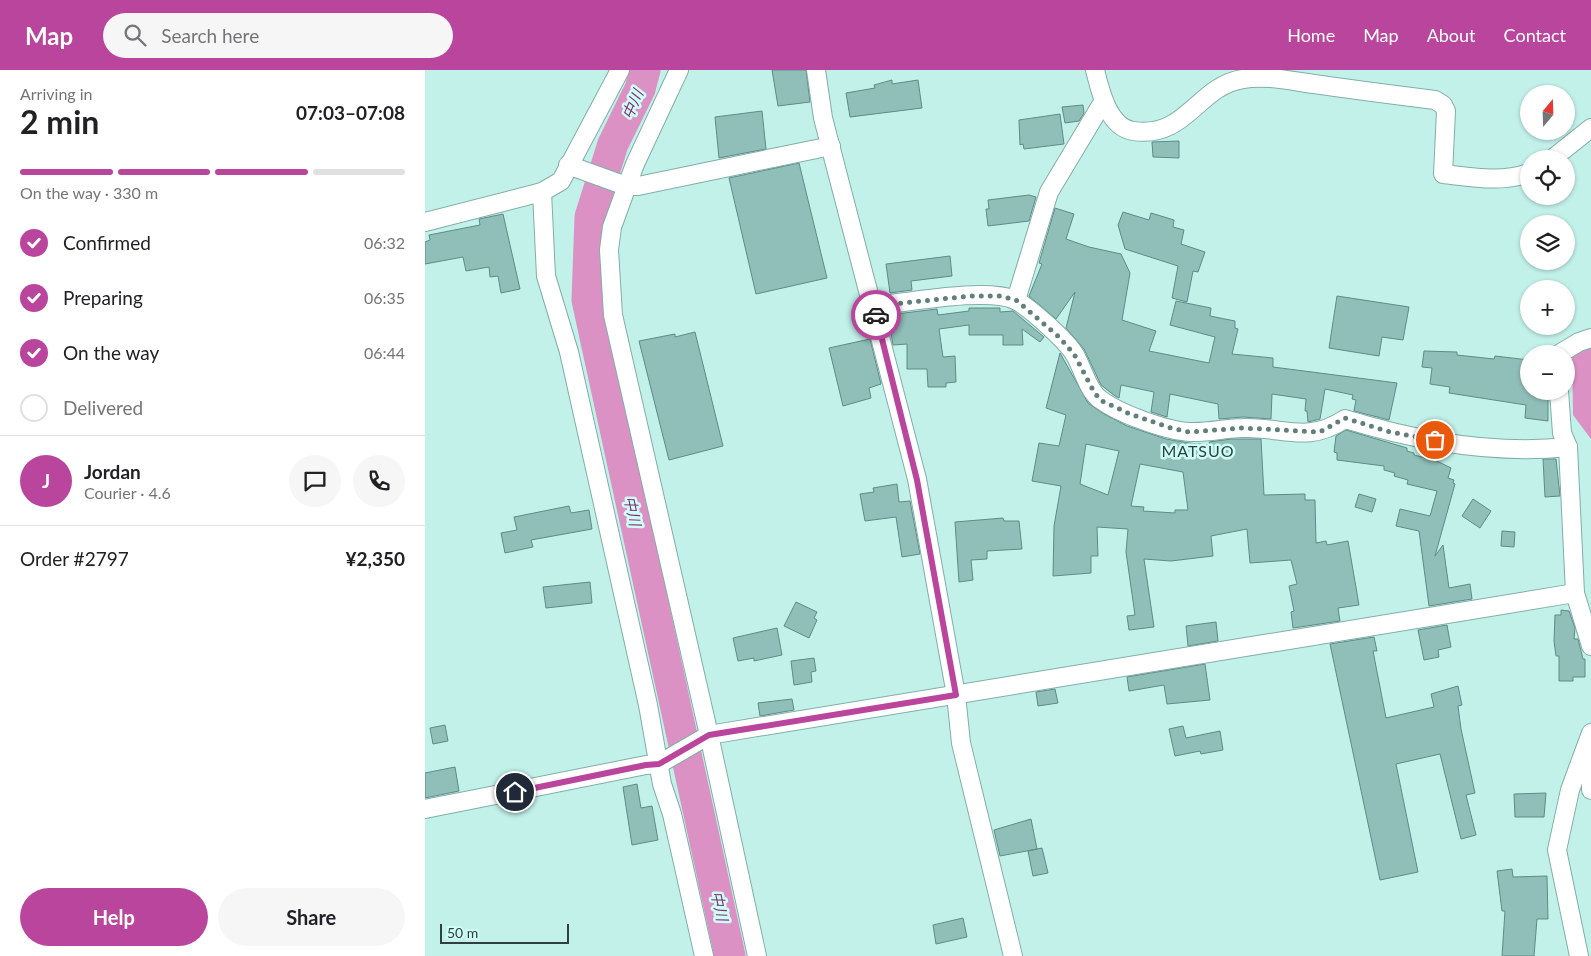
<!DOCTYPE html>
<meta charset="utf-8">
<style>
:root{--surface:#fff;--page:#f6f6f6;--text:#202124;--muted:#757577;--line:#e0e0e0;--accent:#ba459c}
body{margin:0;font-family:Lato,"Noto Sans JP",sans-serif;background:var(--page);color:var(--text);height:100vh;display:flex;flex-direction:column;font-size:19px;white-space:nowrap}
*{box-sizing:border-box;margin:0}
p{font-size:16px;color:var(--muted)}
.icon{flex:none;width:28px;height:28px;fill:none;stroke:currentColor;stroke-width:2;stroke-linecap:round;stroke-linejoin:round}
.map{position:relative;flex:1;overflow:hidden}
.drawer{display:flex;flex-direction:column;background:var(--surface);width:425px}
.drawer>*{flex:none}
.needle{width:32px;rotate:19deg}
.buttons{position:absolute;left:1095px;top:15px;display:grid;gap:10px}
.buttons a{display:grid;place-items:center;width:55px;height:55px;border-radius:50%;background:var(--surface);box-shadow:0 1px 4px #0004;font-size:25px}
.scale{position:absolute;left:15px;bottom:12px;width:129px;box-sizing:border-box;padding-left:5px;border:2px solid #2e413e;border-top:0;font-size:14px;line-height:18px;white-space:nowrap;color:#2e413e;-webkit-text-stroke:4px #cffef8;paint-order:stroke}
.pin{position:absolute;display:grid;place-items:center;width:42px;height:42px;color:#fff;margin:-21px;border:2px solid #fff;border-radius:50%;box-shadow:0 1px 5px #0007}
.courier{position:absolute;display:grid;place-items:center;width:50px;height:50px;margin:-25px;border:4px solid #ba459c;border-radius:50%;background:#fff;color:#222;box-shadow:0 1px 6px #0007}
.summary em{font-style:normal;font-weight:700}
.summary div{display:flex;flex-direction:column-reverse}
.summary{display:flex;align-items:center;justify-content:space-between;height:85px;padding:0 20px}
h1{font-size:32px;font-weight:700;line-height:38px}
.bar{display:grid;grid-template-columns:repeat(4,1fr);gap:8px 5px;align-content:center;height:60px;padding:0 20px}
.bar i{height:6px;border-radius:4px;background:var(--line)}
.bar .current{background:var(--accent)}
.bar p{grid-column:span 4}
.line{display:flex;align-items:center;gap:12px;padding:0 20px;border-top:1px solid var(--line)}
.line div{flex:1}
.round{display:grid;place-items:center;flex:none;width:52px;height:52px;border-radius:26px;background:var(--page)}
ol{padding:0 20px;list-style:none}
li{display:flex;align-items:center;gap:15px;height:55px}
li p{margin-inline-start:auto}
li .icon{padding:5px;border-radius:50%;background:var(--accent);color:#fff;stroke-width:4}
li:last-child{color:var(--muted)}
li i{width:28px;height:28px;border:2px solid var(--line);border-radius:50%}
.action{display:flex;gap:10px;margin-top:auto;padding:10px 20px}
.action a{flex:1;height:58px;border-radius:30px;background:var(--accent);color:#fff;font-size:20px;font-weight:700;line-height:58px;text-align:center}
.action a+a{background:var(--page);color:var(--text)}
header{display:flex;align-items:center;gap:30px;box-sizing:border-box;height:70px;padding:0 25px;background:var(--accent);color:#fff}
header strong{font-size:24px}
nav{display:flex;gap:28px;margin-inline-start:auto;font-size:18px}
.search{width:350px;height:45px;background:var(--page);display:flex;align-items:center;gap:12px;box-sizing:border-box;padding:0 18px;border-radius:28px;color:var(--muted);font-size:19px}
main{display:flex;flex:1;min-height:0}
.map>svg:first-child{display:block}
.water{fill:#db91c4}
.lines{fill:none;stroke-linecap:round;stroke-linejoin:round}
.river{stroke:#db91c4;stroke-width:31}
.building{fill:#90beb8;stroke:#5f8b85;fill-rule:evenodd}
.minor-casing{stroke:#81aea8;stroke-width:20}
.minor{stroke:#fff;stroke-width:18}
.done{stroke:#627f7a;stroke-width:5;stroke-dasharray:0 9}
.route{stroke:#ba459c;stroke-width:6}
.labels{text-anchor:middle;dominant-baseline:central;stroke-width:5;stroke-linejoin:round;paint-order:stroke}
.water-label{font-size:15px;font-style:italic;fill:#852f6f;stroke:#cffef8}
.quarter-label{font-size:16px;letter-spacing:1px;fill:#2e413e;stroke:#cffef8}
</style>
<header>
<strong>Map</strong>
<div class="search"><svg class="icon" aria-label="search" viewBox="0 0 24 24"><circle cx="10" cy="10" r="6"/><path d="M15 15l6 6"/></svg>Search here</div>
<nav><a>Home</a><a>Map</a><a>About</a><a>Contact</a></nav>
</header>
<main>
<section class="drawer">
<div class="summary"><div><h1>2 min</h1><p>Arriving in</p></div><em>07:03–07:08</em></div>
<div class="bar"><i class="current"></i><i class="current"></i><i class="current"></i><i></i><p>On the way · 330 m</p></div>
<ol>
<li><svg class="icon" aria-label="check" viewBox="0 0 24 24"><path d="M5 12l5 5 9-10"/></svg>Confirmed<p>06:32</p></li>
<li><svg class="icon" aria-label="check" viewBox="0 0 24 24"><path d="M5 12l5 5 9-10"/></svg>Preparing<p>06:35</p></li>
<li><svg class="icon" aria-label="check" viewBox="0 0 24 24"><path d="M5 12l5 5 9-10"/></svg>On the way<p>06:44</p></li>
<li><i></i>Delivered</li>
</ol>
<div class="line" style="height:90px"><b class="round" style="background:var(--accent);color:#fff">J</b><div><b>Jordan</b><p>Courier · 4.6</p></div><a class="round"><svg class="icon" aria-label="chat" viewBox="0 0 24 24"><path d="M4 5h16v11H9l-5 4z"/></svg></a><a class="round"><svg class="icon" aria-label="phone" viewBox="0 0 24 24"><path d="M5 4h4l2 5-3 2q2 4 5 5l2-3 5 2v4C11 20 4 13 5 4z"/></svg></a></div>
<div class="line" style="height:65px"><div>Order #2797</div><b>¥2,350</b></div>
<div class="action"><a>Help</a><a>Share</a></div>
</section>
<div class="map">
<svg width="1166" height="886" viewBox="0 0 1166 886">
<rect width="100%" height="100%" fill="#c2f1ea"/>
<path class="water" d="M1166,274V369L1148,345L1147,281Z"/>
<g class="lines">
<path class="river" d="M220,0L215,19L188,74L165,147L162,230L305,886"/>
</g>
<g class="building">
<path d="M347,0H381L385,32L353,36Z"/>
<path d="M467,10V14L493,10L497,38L425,47L421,23L450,18L449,15Z"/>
<path d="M658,35L659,43L654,51L640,53L637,37Z"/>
<path d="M337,41L341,79L294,88L290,47Z"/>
<path d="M635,44L639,74L599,79L598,74L595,75L594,50Z"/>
<path d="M754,71V88L728,87L727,72Z"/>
<path d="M374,93L402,208L331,224L304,108Z"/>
<path d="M604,125L611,127L604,151L563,156L561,139H564L563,130Z"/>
<path d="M630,138L649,144L641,169L664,177L696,184L705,203L697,250L731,261L724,281L784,293L790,267L745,255L751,231L786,238L785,246L810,251V258L813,259L807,284L848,288V297L972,313L964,350L929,341L931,330L927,329L928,325L900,319L895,349L883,352L882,341H880L881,329L847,324L846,349L818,347L794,349L793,334L745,324L742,347L726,342L729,322L696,315L694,328L690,326L676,315L659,279L641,258L650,222L631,249L604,226L617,194L614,193Z"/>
<path d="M698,142L724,150L726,143L749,150L748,157L759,160L756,174L780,182L773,202L768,201L762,232L747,228L753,196L700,179L693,155Z"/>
<path d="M78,144L95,219L76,223L73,206L65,207L64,197L41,201L38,187L0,194V172L5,170L4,165L55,155L54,149Z"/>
<path d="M525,186L527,206L486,211L487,220L465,223L461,194Z"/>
<path d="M912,226L984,237L978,270L957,267L954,286L904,278Z"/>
<path d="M544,238H575V242L588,241L619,267L615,272L597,259L598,275H578V265H544V255L514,259L518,287L530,286L531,312L521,313V317H503L502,299H482V274L468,275L463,245L512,239L513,245L544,241Z"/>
<path d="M270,262L298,376L244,390L214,271L250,264V267Z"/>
<path d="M445,269L456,314L444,318L446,328L418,336L404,278Z"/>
<path d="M999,281L1032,282V285L1069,289L1070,286L1104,290V321H1123V351L1100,348L1101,335L1024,323L1025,317L1005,314L1007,298L997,297Z"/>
<path d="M635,283L663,333L679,344L702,356L741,369L764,373L785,375L784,372L806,369H836L839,425L880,424V430H890L891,473L901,471L902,475L923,471L934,535L913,538L915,551L868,558L866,542L869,541L864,516L872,514L866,490L825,493L822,459L786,466L788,486L746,491L719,489L729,557L704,560L702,546L710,545L701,482L703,459L672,457L673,486H666V503L628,506L629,456L636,416L607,411L614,373L634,376L641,345L621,338ZM661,374L694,381L683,425L655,414ZM715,394L758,402L763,440H750V443L718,441L719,437L706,436Z"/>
<path d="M921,360L982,378V381L989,383V385L1012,391L1026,398L1023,408L1029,410L1028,413L1030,414L1010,486L1018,475L1024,518L1045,514L1047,529L1004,536L994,461L971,456L975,439L1005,446L1012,421L982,414L983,410L969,406L970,403L959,400V396L912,390V383L909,382L911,366Z"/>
<path d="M1118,389H1131L1135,426L1120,427Z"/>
<path d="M472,414L474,432L485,431L495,484L477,487L471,447L440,451L435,424L449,422L448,418Z"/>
<path d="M934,424L951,429L947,442L930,437Z"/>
<path d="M1048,429L1066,441L1055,458L1037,446Z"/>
<path d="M144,436L146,443L164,440L167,459L106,470L108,477L80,483L76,463L92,460L89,447Z"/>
<path d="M578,448L579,451H594L597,479L562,481V489L546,490L548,510L534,512L530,452Z"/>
<path d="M1077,461L1090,462L1089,477L1076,476Z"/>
<path d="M165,512L167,533L121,538L118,517Z"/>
<path d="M371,532L392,542L389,548L392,550L384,568L359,556Z"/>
<path d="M1136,540L1144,541L1150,558L1149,569H1153L1158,589H1160V607H1148V611H1134V586H1131L1129,571L1130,545H1136Z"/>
<path d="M791,552L793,571L763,576L761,556Z"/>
<path d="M1022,555L1026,577L1013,580L1014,587L999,590L993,560Z"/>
<path d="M352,558L357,585L329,591V588L313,591L308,568Z"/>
<path d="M949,567L952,581H948L961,648L1009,637L1006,624L1033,616L1037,635L1033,636L1036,659L1050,723L1041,725L1051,765L1036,769L1015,684L971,694L993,802L955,810L905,574Z"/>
<path d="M389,588L391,601L386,602L387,612L369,615L366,591Z"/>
<path d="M780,594L785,630L742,634L739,615L704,621L702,607Z"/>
<path d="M630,619L633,633L613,636L611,622Z"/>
<path d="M367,629L369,640L335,646L333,633Z"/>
<path d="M20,655L23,671L8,674L5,658Z"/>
<path d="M758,656L761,668L795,661L798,680L776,684L775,681L750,686L744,659Z"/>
<path d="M30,697L34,721L0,728V703Z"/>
<path d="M212,714L216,738L227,736L233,770L207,775L198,717Z"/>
<path d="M1121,723L1119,747H1090L1089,724Z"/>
<path d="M606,749L612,779L617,778L623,803L608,806L603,781L612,779L575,786L569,760Z"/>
<path d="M1087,799L1088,807L1122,806L1123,849H1112L1109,886H1077L1080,841H1077L1072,801Z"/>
<path d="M538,848L542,867L511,874L508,855Z"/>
</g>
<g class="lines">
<g class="minor-casing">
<g id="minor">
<path d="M254,0L210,94L187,157L184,180L188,245L284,665L332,886"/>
<path d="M391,0L398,48L492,409L531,625L536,673L588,886"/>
<path d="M670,0C675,20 683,57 708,61C762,69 772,16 818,9C841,5 866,11 889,14C930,20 970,25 1010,30L1018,35L1021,41L1018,104C1046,107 1076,113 1104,103"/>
<path d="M1127,89L1166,58"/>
<path d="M143,95L201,116H213L406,76"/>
<path d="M117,122L121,206L144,282L223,635L237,714L247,744L279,886"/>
<path d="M0,152L117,122L136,111L195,0"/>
<path d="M591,230L624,122L678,32"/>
<path d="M449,236C480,233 566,216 592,231C606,239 642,271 650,285C658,299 663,321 676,330C695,344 742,361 765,362C783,363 801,358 818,358C860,357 882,374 920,349C992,371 1068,385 1143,377"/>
<path d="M1134,284L1154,272L1166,268"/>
<path d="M1134,321L1137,363L1143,377L1150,523L1166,576"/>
<path d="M1166,694V720"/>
<path d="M0,739L221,695L234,694L284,665L1150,523"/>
<path d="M1154,886L1132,780L1145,720L1166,663"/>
</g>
</g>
<use href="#minor" class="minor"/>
</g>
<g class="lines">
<path class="done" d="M451,245L449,236L545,226H575L591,230L633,266L649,284L668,320L675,330L705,344L746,358L764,362L818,358L895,362L920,348L965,362L1010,370"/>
<path class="route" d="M90,722L221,695L234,694L284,665L531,625L492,410L451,245"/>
</g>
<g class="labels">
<g class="water-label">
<text transform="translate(207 34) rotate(-66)">中川</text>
<text transform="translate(208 441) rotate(78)">中川</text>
<text transform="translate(295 836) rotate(78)">中川</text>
</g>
<g class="quarter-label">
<text x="773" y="380">MATSUO</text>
</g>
</g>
</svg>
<div class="buttons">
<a><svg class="needle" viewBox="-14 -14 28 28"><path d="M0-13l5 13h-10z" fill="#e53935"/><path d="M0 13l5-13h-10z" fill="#757577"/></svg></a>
<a><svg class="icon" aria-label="locate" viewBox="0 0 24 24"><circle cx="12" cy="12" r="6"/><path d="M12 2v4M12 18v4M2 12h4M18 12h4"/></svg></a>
<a><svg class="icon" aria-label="layers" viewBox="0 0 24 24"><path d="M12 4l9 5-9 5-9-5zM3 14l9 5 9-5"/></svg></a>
<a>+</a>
<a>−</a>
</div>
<div class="scale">50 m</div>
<div class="pin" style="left:1010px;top:370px;background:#ea580c"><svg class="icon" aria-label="bag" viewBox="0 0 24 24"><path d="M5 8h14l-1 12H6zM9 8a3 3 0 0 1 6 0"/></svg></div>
<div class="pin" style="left:90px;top:722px;background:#1f2937"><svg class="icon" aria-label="home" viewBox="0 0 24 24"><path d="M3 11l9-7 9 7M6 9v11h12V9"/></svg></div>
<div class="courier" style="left:451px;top:245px"><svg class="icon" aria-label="car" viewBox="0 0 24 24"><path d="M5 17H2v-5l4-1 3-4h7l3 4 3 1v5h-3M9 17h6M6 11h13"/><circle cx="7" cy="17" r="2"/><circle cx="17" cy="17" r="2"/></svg></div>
</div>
</main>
